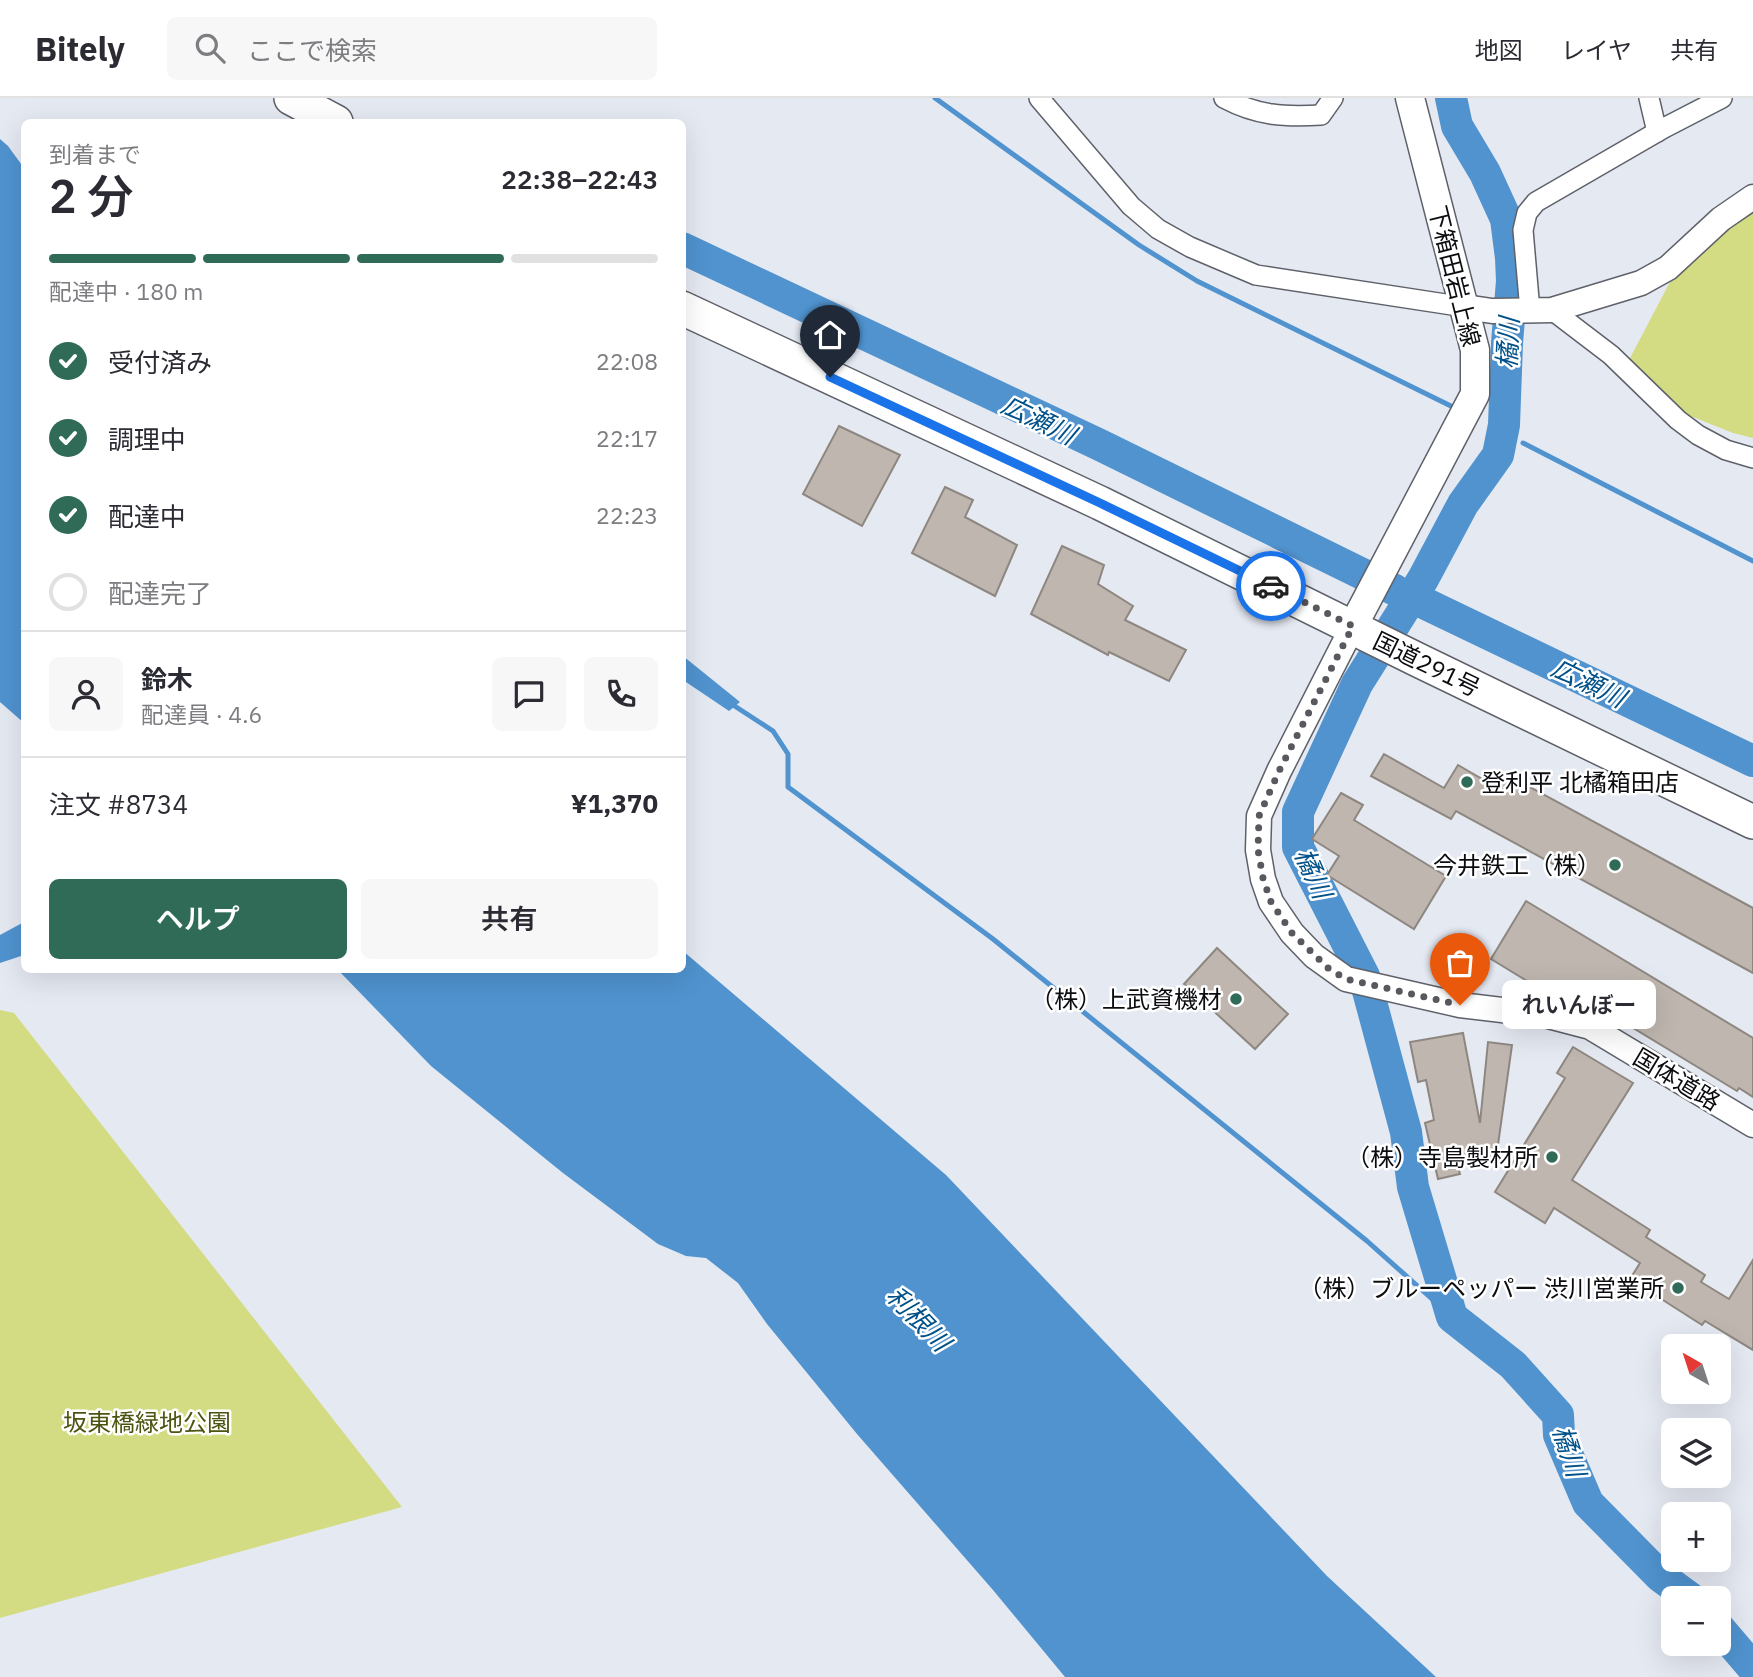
<!DOCTYPE html>
<html lang="ja">
<meta charset="utf-8">
<style>
:root{--surface:#fff;--page:#f7f7f7;--text:#2b2b33;--muted:#7c7c81;--line:#e1e1e2;--accent:#2f6b56}
body{margin:0;font-family:"IBM Plex Sans","Noto Sans JP",sans-serif;background:var(--page);color:var(--text);height:100vh;display:flex;flex-direction:column;font-size:26px;white-space:nowrap}
*{box-sizing:border-box;margin:0}
p{font-size:23px;color:var(--muted)}
.icon{flex:none;width:38px;height:38px;fill:none;stroke:currentColor;stroke-width:2;stroke-linecap:round;stroke-linejoin:round}
.map{position:relative;flex:1;overflow:hidden}
.details{position:absolute;left:21px;top:21px;width:665px;height:854px;display:flex;flex-direction:column;background:var(--surface);border-radius:10px;box-shadow:0 7px 28px #0002}
.details>*{flex:none}
.needle{width:46px;rotate:321deg}
.fabs{position:absolute;left:1661px;top:1236px;display:grid;gap:14px}
.fabs a{display:grid;place-items:center;width:70px;height:70px;border-radius:10px;background:var(--surface);box-shadow:0 7px 28px #0002;font-size:35px}
.pin{position:absolute;display:grid;place-items:center;width:60px;height:60px;color:#fff;margin:-72px -30px;border-radius:50% 50% 50% 0;rotate:-45deg;box-shadow:0 0 7px #0007}
.pin .icon{rotate:45deg}
.courier{position:absolute;display:grid;place-items:center;width:70px;height:70px;margin:-35px;border:5px solid #1a73e8;border-radius:50%;background:#fff;color:#222;box-shadow:0 2px 9px #0007}
.bubble{position:absolute;height:49px;border-radius:10px;background:var(--surface);box-shadow:0 7px 28px #0002;font-size:23px;font-weight:600;line-height:49px;text-align:center}
.overview em{font-style:normal;font-weight:600}
.overview div{display:flex;flex-direction:column-reverse}
.overview{display:flex;align-items:center;justify-content:space-between;height:119px;padding:0 28px}
h1{font-size:46px;font-weight:600;line-height:52px}
.bar{display:grid;grid-template-columns:repeat(4,1fr);gap:10px 7px;align-content:center;height:84px;padding:0 28px}
.bar i{height:9px;border-radius:5px;background:var(--line)}
.bar .active{background:var(--accent)}
.bar p{grid-column:span 4}
.line{display:flex;align-items:center;gap:18px;padding:0 28px;border-top:2px solid var(--line)}
.line div{flex:1}
.round{display:grid;place-items:center;flex:none;width:74px;height:74px;border-radius:10px;background:var(--page)}
ol{padding:0 28px;list-style:none}
li{display:flex;align-items:center;gap:21px;height:77px}
li p{margin-inline-start:auto}
li .icon{padding:7px;border-radius:50%;background:var(--accent);color:#fff;stroke-width:4}
li:last-child{color:var(--muted)}
li i{width:38px;height:38px;border:4px solid var(--line);border-radius:50%}
.cta{display:flex;gap:14px;margin-top:auto;padding:14px 28px}
.cta a{flex:1;height:80px;border-radius:10px;background:var(--accent);color:#fff;font-size:28px;font-weight:600;line-height:80px;text-align:center}
.cta a+a{background:var(--page);color:var(--text)}
header{display:flex;align-items:center;gap:42px;box-sizing:border-box;height:98px;padding:0 35px;background:var(--surface);border-bottom:2px solid var(--line)}
header strong{font-size:33px}
nav{display:flex;gap:38px;margin-inline-start:auto;font-size:24px}
.search{width:490px;height:63px;background:var(--page);display:flex;align-items:center;gap:18px;box-sizing:border-box;padding:0 24px;border-radius:10px;color:var(--muted);font-size:26px}
.map>svg:first-child{display:block}
.green{fill:#d3dc83}
.water{fill:#5093cf}
.lines{fill:none;stroke-linecap:round;stroke-linejoin:round}
.stream{stroke:#5093cf;stroke-width:5}
.river{stroke:#5093cf;stroke-width:32}
.building{fill:#beb6af;stroke:#8e8780;stroke-width:2}
.minor-casing{stroke:#5e6169;stroke-width:22}
.tertiary-casing{stroke:#5e6169;stroke-width:27}
.secondary-casing{stroke:#5e6169;stroke-width:31}
.trunk-casing{stroke:#5e6169;stroke-width:36}
.minor{stroke:#fff;stroke-width:19}
.tertiary{stroke:#fff;stroke-width:24}
.secondary{stroke:#fff;stroke-width:28}
.trunk{stroke:#fff;stroke-width:33}
.done{stroke:#57595e;stroke-width:7;stroke-dasharray:0 12.6}
.route{stroke:#1a73e8;stroke-width:9}
.poi-dot{fill:#2f6b56;stroke:#fff;stroke-width:2.5}
.labels{text-anchor:middle;dominant-baseline:central;stroke-width:5;stroke-linejoin:round;paint-order:stroke}
.street-label{font-size:24px;fill:#0b0c0f;stroke:#fff}
.poi-label{font-size:24px;fill:#0b0c0f;stroke:#fff;text-anchor:end}
.park-label{font-size:24px;fill:#4e5310;stroke:#fff}
.water-label{font-size:26px;font-style:italic;fill:#005189;stroke:#fff}
</style>
<header>
<strong>Bitely</strong>
<div class="search"><svg class="icon" aria-label="search" viewBox="0 0 24 24"><circle cx="10" cy="10" r="6"/><path d="M15 15l6 6"/></svg>ここで検索</div>
<nav><a>地図</a><a>レイヤ</a><a>共有</a></nav>
</header>
<div class="map">
<svg width="1753" height="1579" viewBox="0 0 1753 1579">
<rect width="100%" height="100%" fill="#e5e9f2"/>
<g class="green">
<path d="M1753,108V340L1733,335L1683,315L1629,262L1671,182Z"/>
<path d="M0,912L14,915L402,1409L0,1520Z"/>
</g>
<g class="water">
<path d="M0,41L8,48L24,70V625L0,604Z"/>
<path d="M682,558H683L740,604L729,613L683,582Z"/>
<path d="M24,824V857L0,865V837Z"/>
<path d="M683,853L946,1077L1327,1478L1436,1579H1065L993,1492L857,1336L767,1226L738,1185L706,1160L686,1158L658,1146L563,1075L431,968L338,872H682Z"/>
</g>
<g class="lines">
<g class="stream">
<path d="M935,0L1139,147L1197,183L1457,311"/>
<path d="M1523,345L1753,463"/>
<path d="M730,605L773,633L788,656V689L993,841L1367,1143L1459,1225"/>
</g>
<g class="river">
<path d="M1451,0L1457,28L1485,75L1506,121L1511,160L1512,183L1507,245L1504,327L1498,357L1463,406L1423,481L1357,586L1298,714V749L1364,878L1406,1034L1413,1089L1452,1219L1513,1267L1558,1317L1559,1337L1588,1405L1660,1478L1690,1500"/>
<path d="M682,150L1100,347L1395,492"/>
<path d="M1426,506L1753,663"/>
<path d="M1718,1529L1753,1570"/>
</g>
</g>
<g class="building">
<path d="M839,328L900,357L862,428L803,396Z"/>
<path d="M945,389L973,402L965,419L1017,447L995,498L912,455Z"/>
<path d="M1062,448L1104,467L1098,486L1133,508L1125,522L1186,552L1169,583L1109,554L1108,557L1031,516Z"/>
<path d="M1384,656L1444,690L1458,667L1496,689L1504,675L1753,810V875L1456,713L1451,721L1371,678Z"/>
<path d="M1341,695L1363,707L1354,722L1446,778L1414,831L1327,777L1339,758L1312,741Z"/>
<path d="M1526,803L1753,940V999L1739,990L1737,993L1587,902L1582,911L1568,908L1491,861Z"/>
<path d="M1217,850L1288,916L1255,951L1184,886Z"/>
<path d="M1463,935L1480,1025L1488,944L1512,947L1496,1061H1456L1460,1076L1438,1081L1425,1025L1434,1022L1426,982L1418,984L1410,944Z"/>
<path d="M1573,949L1633,985L1572,1082L1650,1132L1646,1139L1705,1177L1701,1184L1729,1201L1753,1162V1252L1705,1223L1702,1227L1630,1181L1640,1165L1554,1110L1545,1125L1495,1094L1565,980L1557,975Z"/>
</g>
<g class="lines">
<g class="minor-casing">
<g id="minor">
<path d="M1039,0L1131,108L1158,131L1190,149L1256,177L1465,209"/>
<path d="M1224,0C1258,18 1284,19 1321,17L1333,0"/>
<path d="M1649,0L1657,34"/>
<path d="M1552,212L1611,257L1678,322L1698,337L1726,352L1753,360"/>
<path d="M1530,213L1523,132L1527,115L1536,104L1664,30L1722,0"/>
</g>
</g>
<g class="tertiary-casing">
<g id="tertiary">
<path d="M1465,209L1492,213L1552,212L1641,185L1668,170L1721,121L1753,99"/>
<path d="M1353,528L1279,673L1259,718L1258,752L1263,781L1271,804L1292,835L1314,858L1346,881L1460,907L1544,917L1590,929L1753,1027"/>
</g>
</g>
<g class="secondary-casing">
<path id="secondary" d="M1353,528L1475,296V252L1410,0"/>
</g>
<g class="trunk-casing">
<g id="trunk">
<path d="M291,0L336,24"/>
<path d="M682,210L1100,405L1418,562L1753,724"/>
</g>
</g>
<use href="#minor" class="minor"/>
<use href="#tertiary" class="tertiary"/>
<use href="#secondary" class="secondary"/>
<use href="#trunk" class="trunk"/>
</g>
<g class="lines">
<path class="done" d="M1271,488L1353,528L1279,673L1259,718L1258,752L1263,780L1271,804L1292,835L1328,870L1346,881L1460,907"/>
<path class="route" d="M830,279L1100,405L1271,488"/>
</g>
<g class="poi-dot">
<circle cx="1467" cy="684" r="7"/>
<circle cx="1615" cy="767" r="7"/>
<circle cx="1236" cy="901" r="7"/>
<circle cx="1552" cy="1059" r="7"/>
<circle cx="1678" cy="1190" r="7"/>
</g>
<g class="labels">
<g class="street-label">
<text transform="translate(1455 178) rotate(76)">下箱田岩上線</text>
<text transform="translate(1427 566) rotate(26)">国道291号</text>
<text transform="translate(1677 981) rotate(31)">国体道路</text>
</g>
<g class="poi-label">
<text x="1481" y="684" text-anchor="start">登利平 北橘箱田店</text>
<text x="1601" y="767">今井鉄工（株）</text>
<text x="1222" y="901">（株）上武資機材</text>
<text x="1538" y="1059">（株）寺島製材所</text>
<text x="1664" y="1190">（株）ブルーペッパー 渋川営業所</text>
</g>
<g class="park-label">
<text x="147" y="1324">坂東橋緑地公園</text>
</g>
<g class="water-label">
<text transform="translate(1507 245) rotate(-87)">橘川</text>
<text transform="translate(1039 321) rotate(26)">広瀬川</text>
<text transform="translate(1589 584) rotate(26)">広瀬川</text>
<text transform="translate(1314 775) rotate(66)">橘川</text>
<text transform="translate(919 1220) rotate(46)">利根川</text>
<text transform="translate(1570 1353) rotate(72)">橘川</text>
</g>
</g>
</svg>
<div class="fabs">
<a><svg class="needle" viewBox="-14 -14 28 28"><path d="M0-13l5 13h-10z" fill="#e53935"/><path d="M0 13l5-13h-10z" fill="#7c7c81"/></svg></a>
<a><svg class="icon" aria-label="layers" viewBox="0 0 24 24"><path d="M12 4l9 5-9 5-9-5zM3 14l9 5 9-5"/></svg></a>
<a>+</a>
<a>−</a>
</div>
<div class="pin" style="left:1460px;top:907px;background:#ea580c"><svg class="icon" aria-label="bag" viewBox="0 0 24 24"><path d="M5 8h14l-1 12H6zM9 8a3 3 0 0 1 6 0"/></svg></div>
<div class="pin" style="left:830px;top:279px;background:#1f2937"><svg class="icon" aria-label="home" viewBox="0 0 24 24"><path d="M3 11l9-7 9 7M6 9v11h12V9"/></svg></div>
<div class="courier" style="left:1271px;top:488px"><svg class="icon" aria-label="car" viewBox="0 0 24 24"><path d="M5 17H2v-5l4-1 3-4h7l3 4 3 1v5h-3M9 17h6M6 11h13"/><circle cx="7" cy="17" r="2"/><circle cx="17" cy="17" r="2"/></svg></div>
<div class="bubble" style="left:1502px;top:882px;width:154px">れいんぼー</div>
<section class="details">
<div class="overview"><div><h1>2 分</h1><p>到着まで</p></div><em>22:38–22:43</em></div>
<div class="bar"><i class="active"></i><i class="active"></i><i class="active"></i><i></i><p>配達中 · 180 m</p></div>
<ol>
<li><svg class="icon" aria-label="check" viewBox="0 0 24 24"><path d="M5 12l5 5 9-10"/></svg>受付済み<p>22:08</p></li>
<li><svg class="icon" aria-label="check" viewBox="0 0 24 24"><path d="M5 12l5 5 9-10"/></svg>調理中<p>22:17</p></li>
<li><svg class="icon" aria-label="check" viewBox="0 0 24 24"><path d="M5 12l5 5 9-10"/></svg>配達中<p>22:23</p></li>
<li><i></i>配達完了</li>
</ol>
<div class="line" style="height:126px"><a class="round"><svg class="icon" aria-label="person" viewBox="0 0 24 24"><circle cx="12" cy="8" r="4"/><path d="M4 21q1-7 8-7t8 7"/></svg></a><div><b>鈴木</b><p>配達員 · 4.6</p></div><a class="round"><svg class="icon" aria-label="chat" viewBox="0 0 24 24"><path d="M4 5h16v11H9l-5 4z"/></svg></a><a class="round"><svg class="icon" aria-label="phone" viewBox="0 0 24 24"><path d="M5 4h4l2 5-3 2q2 4 5 5l2-3 5 2v4C11 20 4 13 5 4z"/></svg></a></div>
<div class="line" style="height:91px"><div>注文 #8734</div><b>¥1,370</b></div>
<div class="cta"><a>ヘルプ</a><a>共有</a></div>
</section>
</div>
